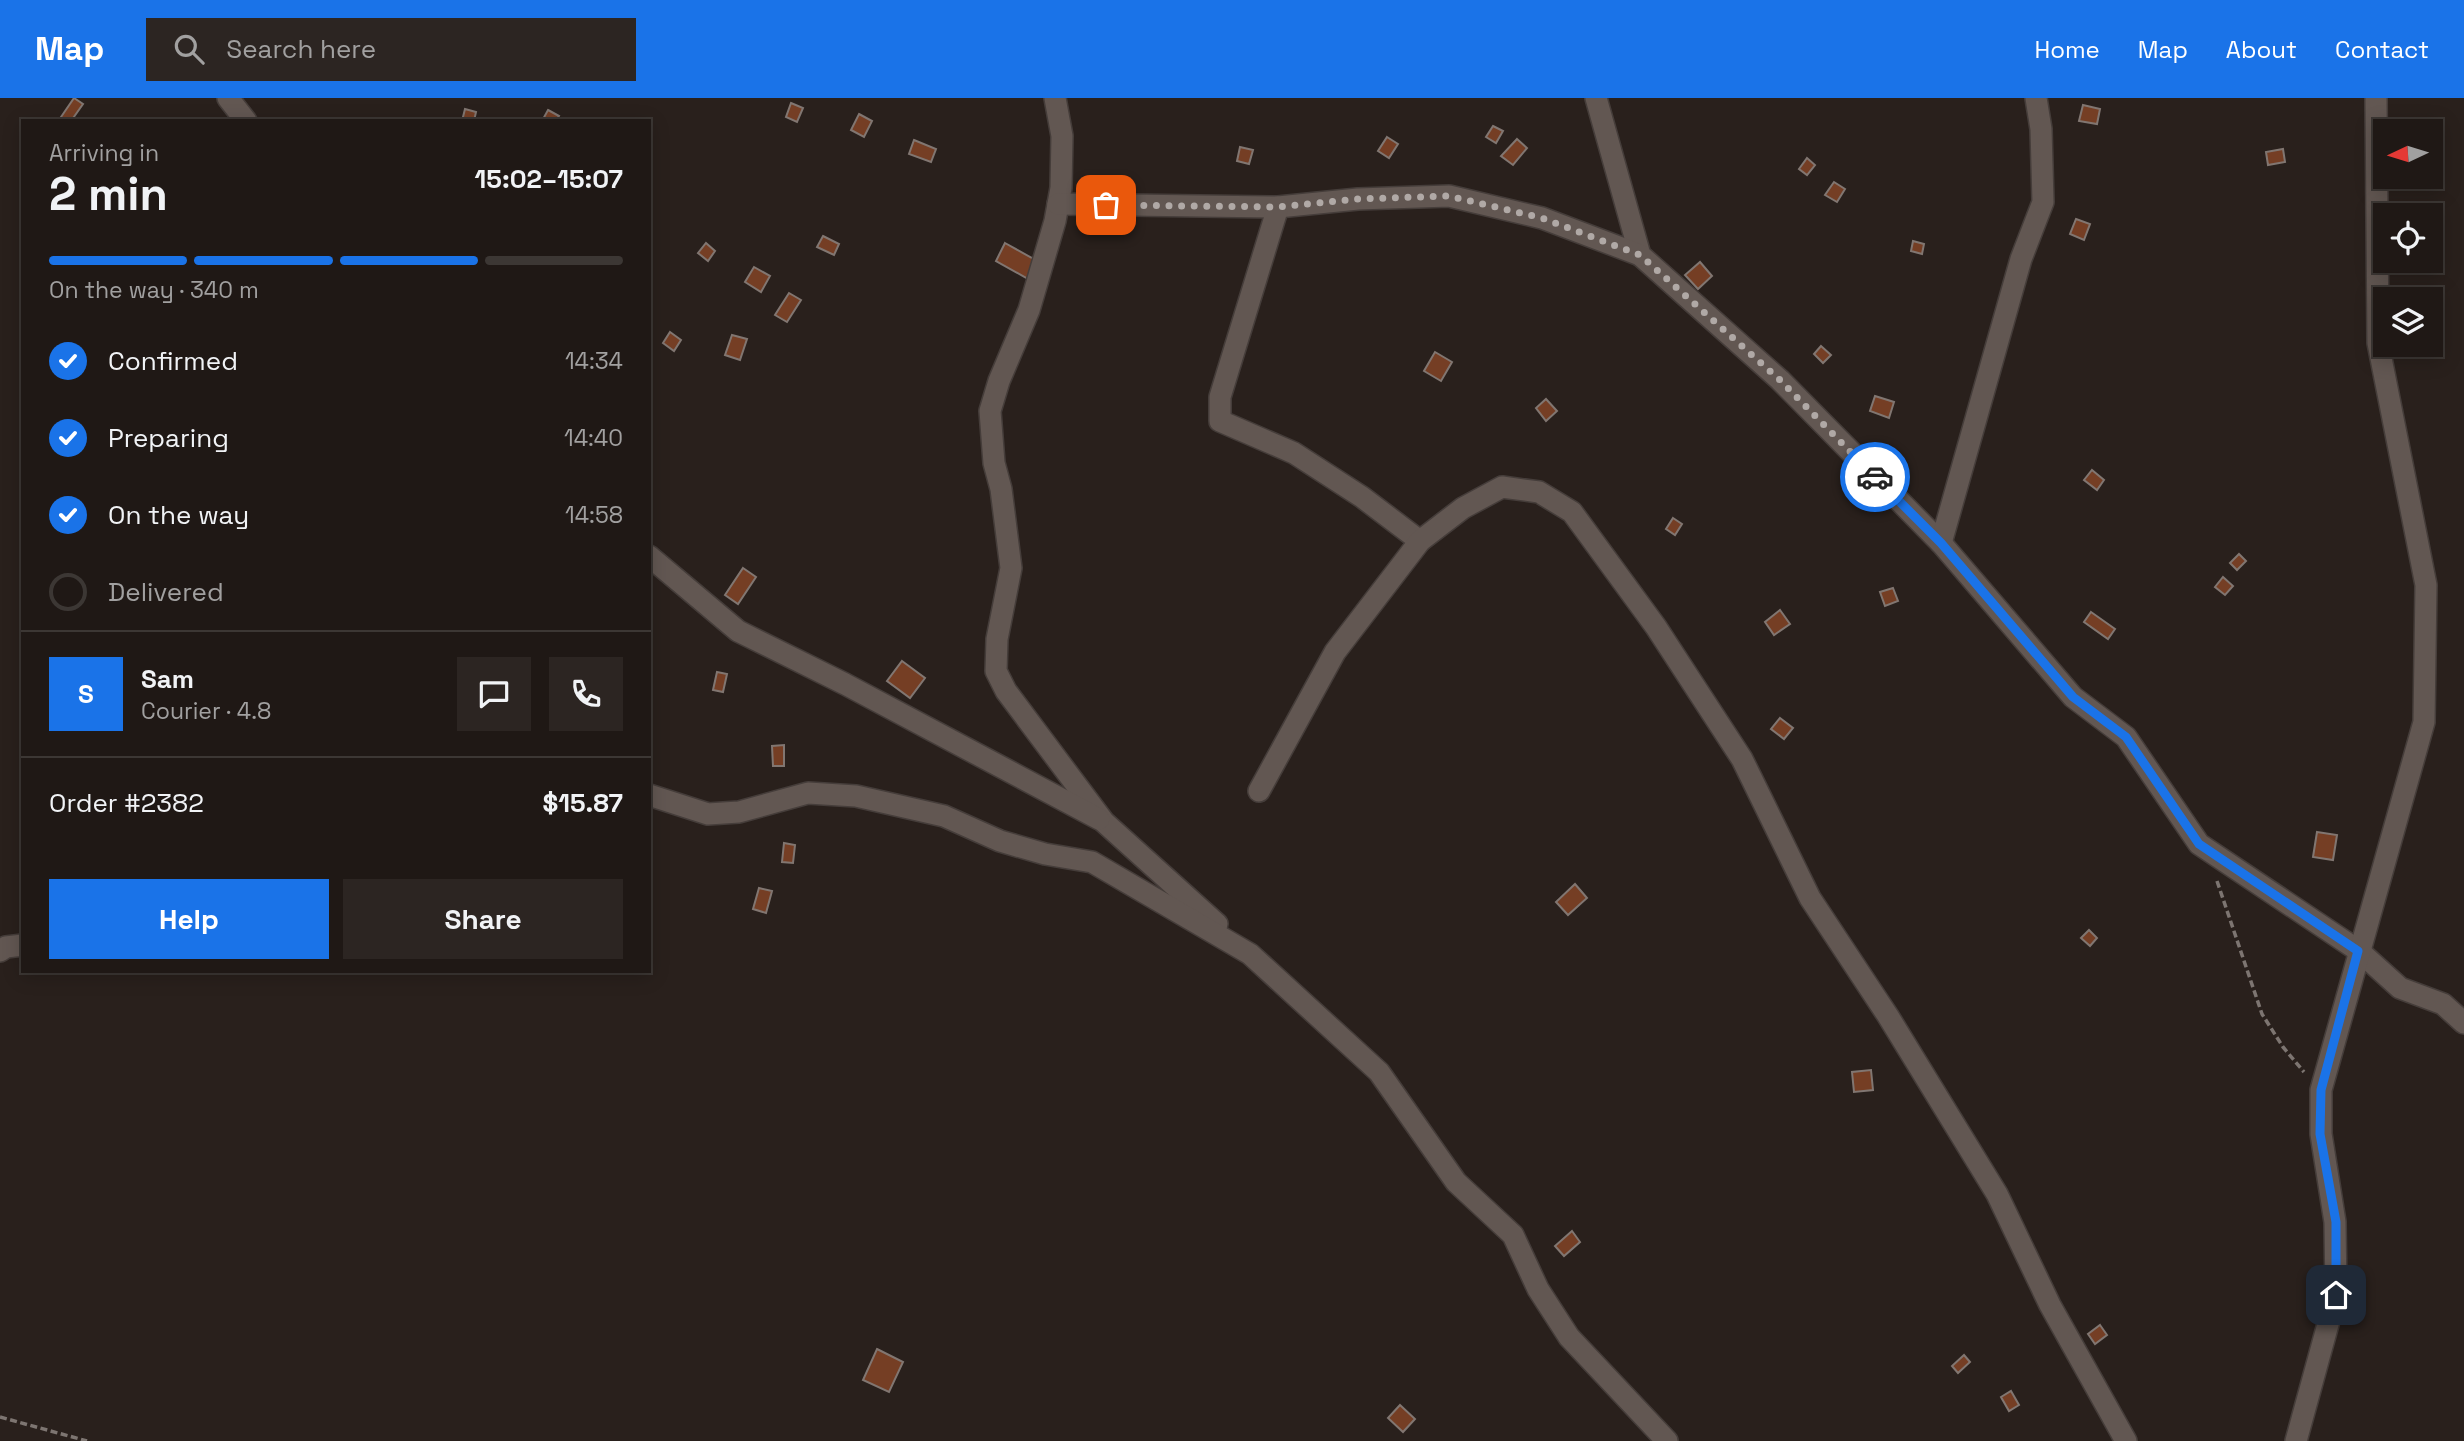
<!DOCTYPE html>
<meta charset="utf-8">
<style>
:root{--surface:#1f1815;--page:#2c2522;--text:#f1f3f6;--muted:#a1a0a0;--line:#3c3734;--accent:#1a73e8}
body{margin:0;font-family:"Space Grotesk",sans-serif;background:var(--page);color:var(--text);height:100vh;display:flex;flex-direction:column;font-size:26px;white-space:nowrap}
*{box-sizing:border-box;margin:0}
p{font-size:23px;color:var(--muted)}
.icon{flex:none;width:38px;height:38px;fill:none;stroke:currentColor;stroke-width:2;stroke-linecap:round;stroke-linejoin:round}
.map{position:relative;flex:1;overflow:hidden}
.details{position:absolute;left:21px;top:21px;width:630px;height:854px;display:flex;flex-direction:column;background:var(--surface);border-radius:0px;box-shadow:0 4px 18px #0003,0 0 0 2px var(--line)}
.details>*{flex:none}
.needle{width:46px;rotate:266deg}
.controls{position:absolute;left:2373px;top:21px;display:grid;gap:14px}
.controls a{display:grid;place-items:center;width:70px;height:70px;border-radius:0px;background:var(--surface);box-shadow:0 4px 18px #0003,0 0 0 2px var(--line);font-size:35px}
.pin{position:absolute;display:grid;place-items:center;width:60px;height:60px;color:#fff;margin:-30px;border-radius:14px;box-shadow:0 4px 10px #0006}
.courier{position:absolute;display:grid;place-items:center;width:70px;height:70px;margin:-35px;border:5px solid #1a73e8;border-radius:50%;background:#fff;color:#222;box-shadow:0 2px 9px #0007}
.summary em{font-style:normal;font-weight:700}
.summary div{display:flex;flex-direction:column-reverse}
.summary{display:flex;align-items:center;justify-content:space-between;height:119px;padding:0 28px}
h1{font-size:46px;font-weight:700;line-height:52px}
.bar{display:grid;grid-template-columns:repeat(4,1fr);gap:10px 7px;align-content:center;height:84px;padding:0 28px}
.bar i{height:9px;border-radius:5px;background:var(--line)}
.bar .selected{background:var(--accent)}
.bar p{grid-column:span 4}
.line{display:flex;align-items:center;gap:18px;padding:0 28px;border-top:2px solid var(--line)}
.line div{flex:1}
.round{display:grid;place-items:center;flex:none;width:74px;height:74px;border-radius:0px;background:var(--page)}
ol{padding:0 28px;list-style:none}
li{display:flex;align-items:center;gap:21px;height:77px}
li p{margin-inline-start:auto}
li .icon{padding:7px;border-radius:50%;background:var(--accent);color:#fff;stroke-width:4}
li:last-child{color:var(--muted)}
li i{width:38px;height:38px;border:4px solid var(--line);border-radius:50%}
.cta{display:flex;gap:14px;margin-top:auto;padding:14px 28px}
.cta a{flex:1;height:80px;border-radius:0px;background:var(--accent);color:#fff;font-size:28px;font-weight:700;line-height:80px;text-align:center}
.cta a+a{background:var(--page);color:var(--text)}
header{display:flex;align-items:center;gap:42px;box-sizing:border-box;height:98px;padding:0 35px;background:var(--accent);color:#fff}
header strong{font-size:33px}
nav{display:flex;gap:38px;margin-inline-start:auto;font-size:24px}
.search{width:490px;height:63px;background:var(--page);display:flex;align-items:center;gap:18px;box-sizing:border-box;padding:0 24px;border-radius:0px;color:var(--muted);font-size:26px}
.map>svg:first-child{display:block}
.building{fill:#753e24;stroke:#817671;stroke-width:2}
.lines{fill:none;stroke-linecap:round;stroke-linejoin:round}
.minor-casing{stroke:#453d3a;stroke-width:24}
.path{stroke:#7d7571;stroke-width:3.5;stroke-dasharray:7 3.5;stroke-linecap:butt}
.minor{stroke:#625752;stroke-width:21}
.done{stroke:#b0a9a6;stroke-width:7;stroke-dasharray:0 12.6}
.route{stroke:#1a73e8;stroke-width:9}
</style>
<header>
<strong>Map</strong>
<div class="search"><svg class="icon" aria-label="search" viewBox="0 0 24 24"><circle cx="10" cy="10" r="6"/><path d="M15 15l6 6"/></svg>Search here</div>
<nav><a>Home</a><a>Map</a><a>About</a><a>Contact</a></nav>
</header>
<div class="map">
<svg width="2464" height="1343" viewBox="0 0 2464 1343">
<rect width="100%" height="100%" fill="#29201c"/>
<g class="building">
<path d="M74,0L83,6L71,23H66L61,19Z"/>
<path d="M791,5L803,10L797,24L786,19Z"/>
<path d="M2083,7L2100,11L2097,26L2079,23Z"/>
<path d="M465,11L476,14L474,23H462Z"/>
<path d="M548,12L559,18L556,23H542Z"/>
<path d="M859,16L872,23L864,39L851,32Z"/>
<path d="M1493,28L1503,33L1496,45L1486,39Z"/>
<path d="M1387,39L1398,46L1389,60L1378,53Z"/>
<path d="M1517,41L1527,50L1513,67L1501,58Z"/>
<path d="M914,42L936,51L931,64L909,56Z"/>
<path d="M1240,49L1253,52L1249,66L1237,63Z"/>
<path d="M2283,51L2285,64L2268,67L2266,54Z"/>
<path d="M1807,60L1815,67L1807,77L1799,71Z"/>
<path d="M1834,84L1845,91L1837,104L1825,97Z"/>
<path d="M2076,121L2090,126L2084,142L2070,136Z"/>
<path d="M823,138L839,146L834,157L817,149Z"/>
<path d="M1913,143L1924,146L1922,156L1911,153Z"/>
<path d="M706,145L715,153L708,163L698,155Z"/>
<path d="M1005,145L1039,164L1030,182L996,163Z"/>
<path d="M1700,164L1712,178L1698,191L1685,177Z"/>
<path d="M754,169L770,178L761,194L745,184Z"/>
<path d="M789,195L801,202L787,224L775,217Z"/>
<path d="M670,234L681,242L674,253L663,245Z"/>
<path d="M732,237L747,241L740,262L725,257Z"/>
<path d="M1821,248L1831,257L1823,265L1814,256Z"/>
<path d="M1435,254L1452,264L1441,283L1424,273Z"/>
<path d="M1875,298L1894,304L1889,320L1870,313Z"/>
<path d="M1546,301L1557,313L1546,323L1536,310Z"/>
<path d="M2092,372L2104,382L2097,392L2084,382Z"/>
<path d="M1673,420L1682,426L1675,437L1666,431Z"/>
<path d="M2239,456L2246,463L2237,472L2230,465Z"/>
<path d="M743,470L756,479L738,506L725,497Z"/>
<path d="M2223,479L2233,488L2225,497L2215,489Z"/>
<path d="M1893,490L1898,503L1885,508L1880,494Z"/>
<path d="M1780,512L1790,526L1774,537L1765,524Z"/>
<path d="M2091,514L2115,531L2108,541L2084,524Z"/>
<path d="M902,563L925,580L910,600L887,583Z"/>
<path d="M717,574L727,576L723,594L713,592Z"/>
<path d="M1780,620L1793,630L1784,641L1771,631Z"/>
<path d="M784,647V668H773L772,648Z"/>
<path d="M2317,734L2337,737L2333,762L2313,759Z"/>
<path d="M784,745L795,747L793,765L782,764Z"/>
<path d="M1575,786L1587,800L1568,817L1556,804Z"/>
<path d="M759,790L772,793L766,815L753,811Z"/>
<path d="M2089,832L2097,840L2090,848L2081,840Z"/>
<path d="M1871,972L1873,992L1854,994L1852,974Z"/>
<path d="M1572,1133L1580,1144L1564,1158L1555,1148Z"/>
<path d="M2100,1227L2107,1237L2095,1246L2088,1236Z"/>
<path d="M877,1251L903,1264L889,1294L863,1282Z"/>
<path d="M1964,1257L1970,1264L1958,1275L1952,1268Z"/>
<path d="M2011,1293L2019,1307L2009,1313L2001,1299Z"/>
<path d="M1400,1307L1415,1321L1403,1334L1388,1320Z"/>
</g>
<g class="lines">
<g class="minor-casing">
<g id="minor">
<path d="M228,0L246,23"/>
<path d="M1055,0L1062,38L1061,90L1055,123L1029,212L999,283L990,313L994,365L1001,391L1011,470L997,541L996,573L1006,593L1104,724L1217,826"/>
<path d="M1596,0L1640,157L1780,282L1941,445L2073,599L2126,639L2199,746L2359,853L2400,890L2443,906L2464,925"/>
<path d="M1058,106L1278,109L1358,101L1449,98L1542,120L1640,157"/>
<path d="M1278,109L1220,299V323L1294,355L1362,399L1420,443"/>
<path d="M1941,445L2021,161L2043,104L2041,31L2036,0"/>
<path d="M649,458L738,533L845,586L1099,721"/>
<path d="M1259,693L1335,554L1420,443L1463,410L1502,389L1539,394L1572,414L1656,529L1742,661L1810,800L1888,918L1997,1096L2050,1207L2126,1343"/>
<path d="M649,697L708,716L739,714L808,695L856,698L944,718L1000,743L1045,756L1092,764L1250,856L1379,974L1456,1084L1513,1137L1538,1191L1569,1239L1667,1343"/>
<path d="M0,853L6,849L23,847"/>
<path d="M2296,1343L2336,1197L2335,1124L2321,1036V992L2424,624L2426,487L2378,245L2376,0"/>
</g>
</g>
<g class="path">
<path d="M2217,783L2262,916L2283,949L2304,974"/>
<path d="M0,1319L87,1343"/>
</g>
<use href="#minor" class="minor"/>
</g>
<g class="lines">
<path class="done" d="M1106,107L1278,109L1358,101L1449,98L1542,120L1640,157L1780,282L1875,379"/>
<path class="route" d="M1875,379L1941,445L2073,599L2126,639L2199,746L2358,853L2321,992L2320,1036L2336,1124V1197"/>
</g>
</svg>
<div class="controls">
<a><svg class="needle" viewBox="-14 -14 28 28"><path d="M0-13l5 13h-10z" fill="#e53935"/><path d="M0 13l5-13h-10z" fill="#a1a0a0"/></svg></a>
<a><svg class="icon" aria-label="locate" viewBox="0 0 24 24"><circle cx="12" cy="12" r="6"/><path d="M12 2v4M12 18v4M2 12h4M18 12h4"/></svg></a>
<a><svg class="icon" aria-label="layers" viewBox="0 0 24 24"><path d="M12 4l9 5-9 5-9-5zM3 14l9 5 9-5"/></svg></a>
</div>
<div class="pin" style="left:1106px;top:107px;background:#ea580c"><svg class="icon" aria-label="bag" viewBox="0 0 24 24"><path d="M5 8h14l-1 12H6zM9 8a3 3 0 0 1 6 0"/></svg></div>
<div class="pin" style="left:2336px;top:1197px;background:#1f2937"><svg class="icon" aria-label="home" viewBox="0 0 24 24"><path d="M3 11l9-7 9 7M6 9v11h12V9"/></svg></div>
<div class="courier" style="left:1875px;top:379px"><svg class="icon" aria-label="car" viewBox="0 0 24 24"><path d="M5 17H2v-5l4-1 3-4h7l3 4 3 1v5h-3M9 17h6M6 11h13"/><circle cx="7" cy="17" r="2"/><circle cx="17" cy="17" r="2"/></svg></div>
<section class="details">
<div class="summary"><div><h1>2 min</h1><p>Arriving in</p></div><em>15:02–15:07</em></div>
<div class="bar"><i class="selected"></i><i class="selected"></i><i class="selected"></i><i></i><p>On the way · 340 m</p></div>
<ol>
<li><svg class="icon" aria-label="check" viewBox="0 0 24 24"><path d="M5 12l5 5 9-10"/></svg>Confirmed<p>14:34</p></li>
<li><svg class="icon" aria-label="check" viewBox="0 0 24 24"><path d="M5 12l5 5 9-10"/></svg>Preparing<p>14:40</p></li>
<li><svg class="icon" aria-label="check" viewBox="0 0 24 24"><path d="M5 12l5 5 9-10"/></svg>On the way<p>14:58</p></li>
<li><i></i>Delivered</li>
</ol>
<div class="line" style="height:126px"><b class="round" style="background:var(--accent);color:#fff">S</b><div><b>Sam</b><p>Courier · 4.8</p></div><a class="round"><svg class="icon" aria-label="chat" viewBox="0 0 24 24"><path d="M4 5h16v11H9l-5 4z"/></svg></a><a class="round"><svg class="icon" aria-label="phone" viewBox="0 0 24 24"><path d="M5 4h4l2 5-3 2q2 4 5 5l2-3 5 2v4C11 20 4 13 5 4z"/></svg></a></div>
<div class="line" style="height:91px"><div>Order #2382</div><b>$15.87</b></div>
<div class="cta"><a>Help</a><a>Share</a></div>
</section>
</div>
